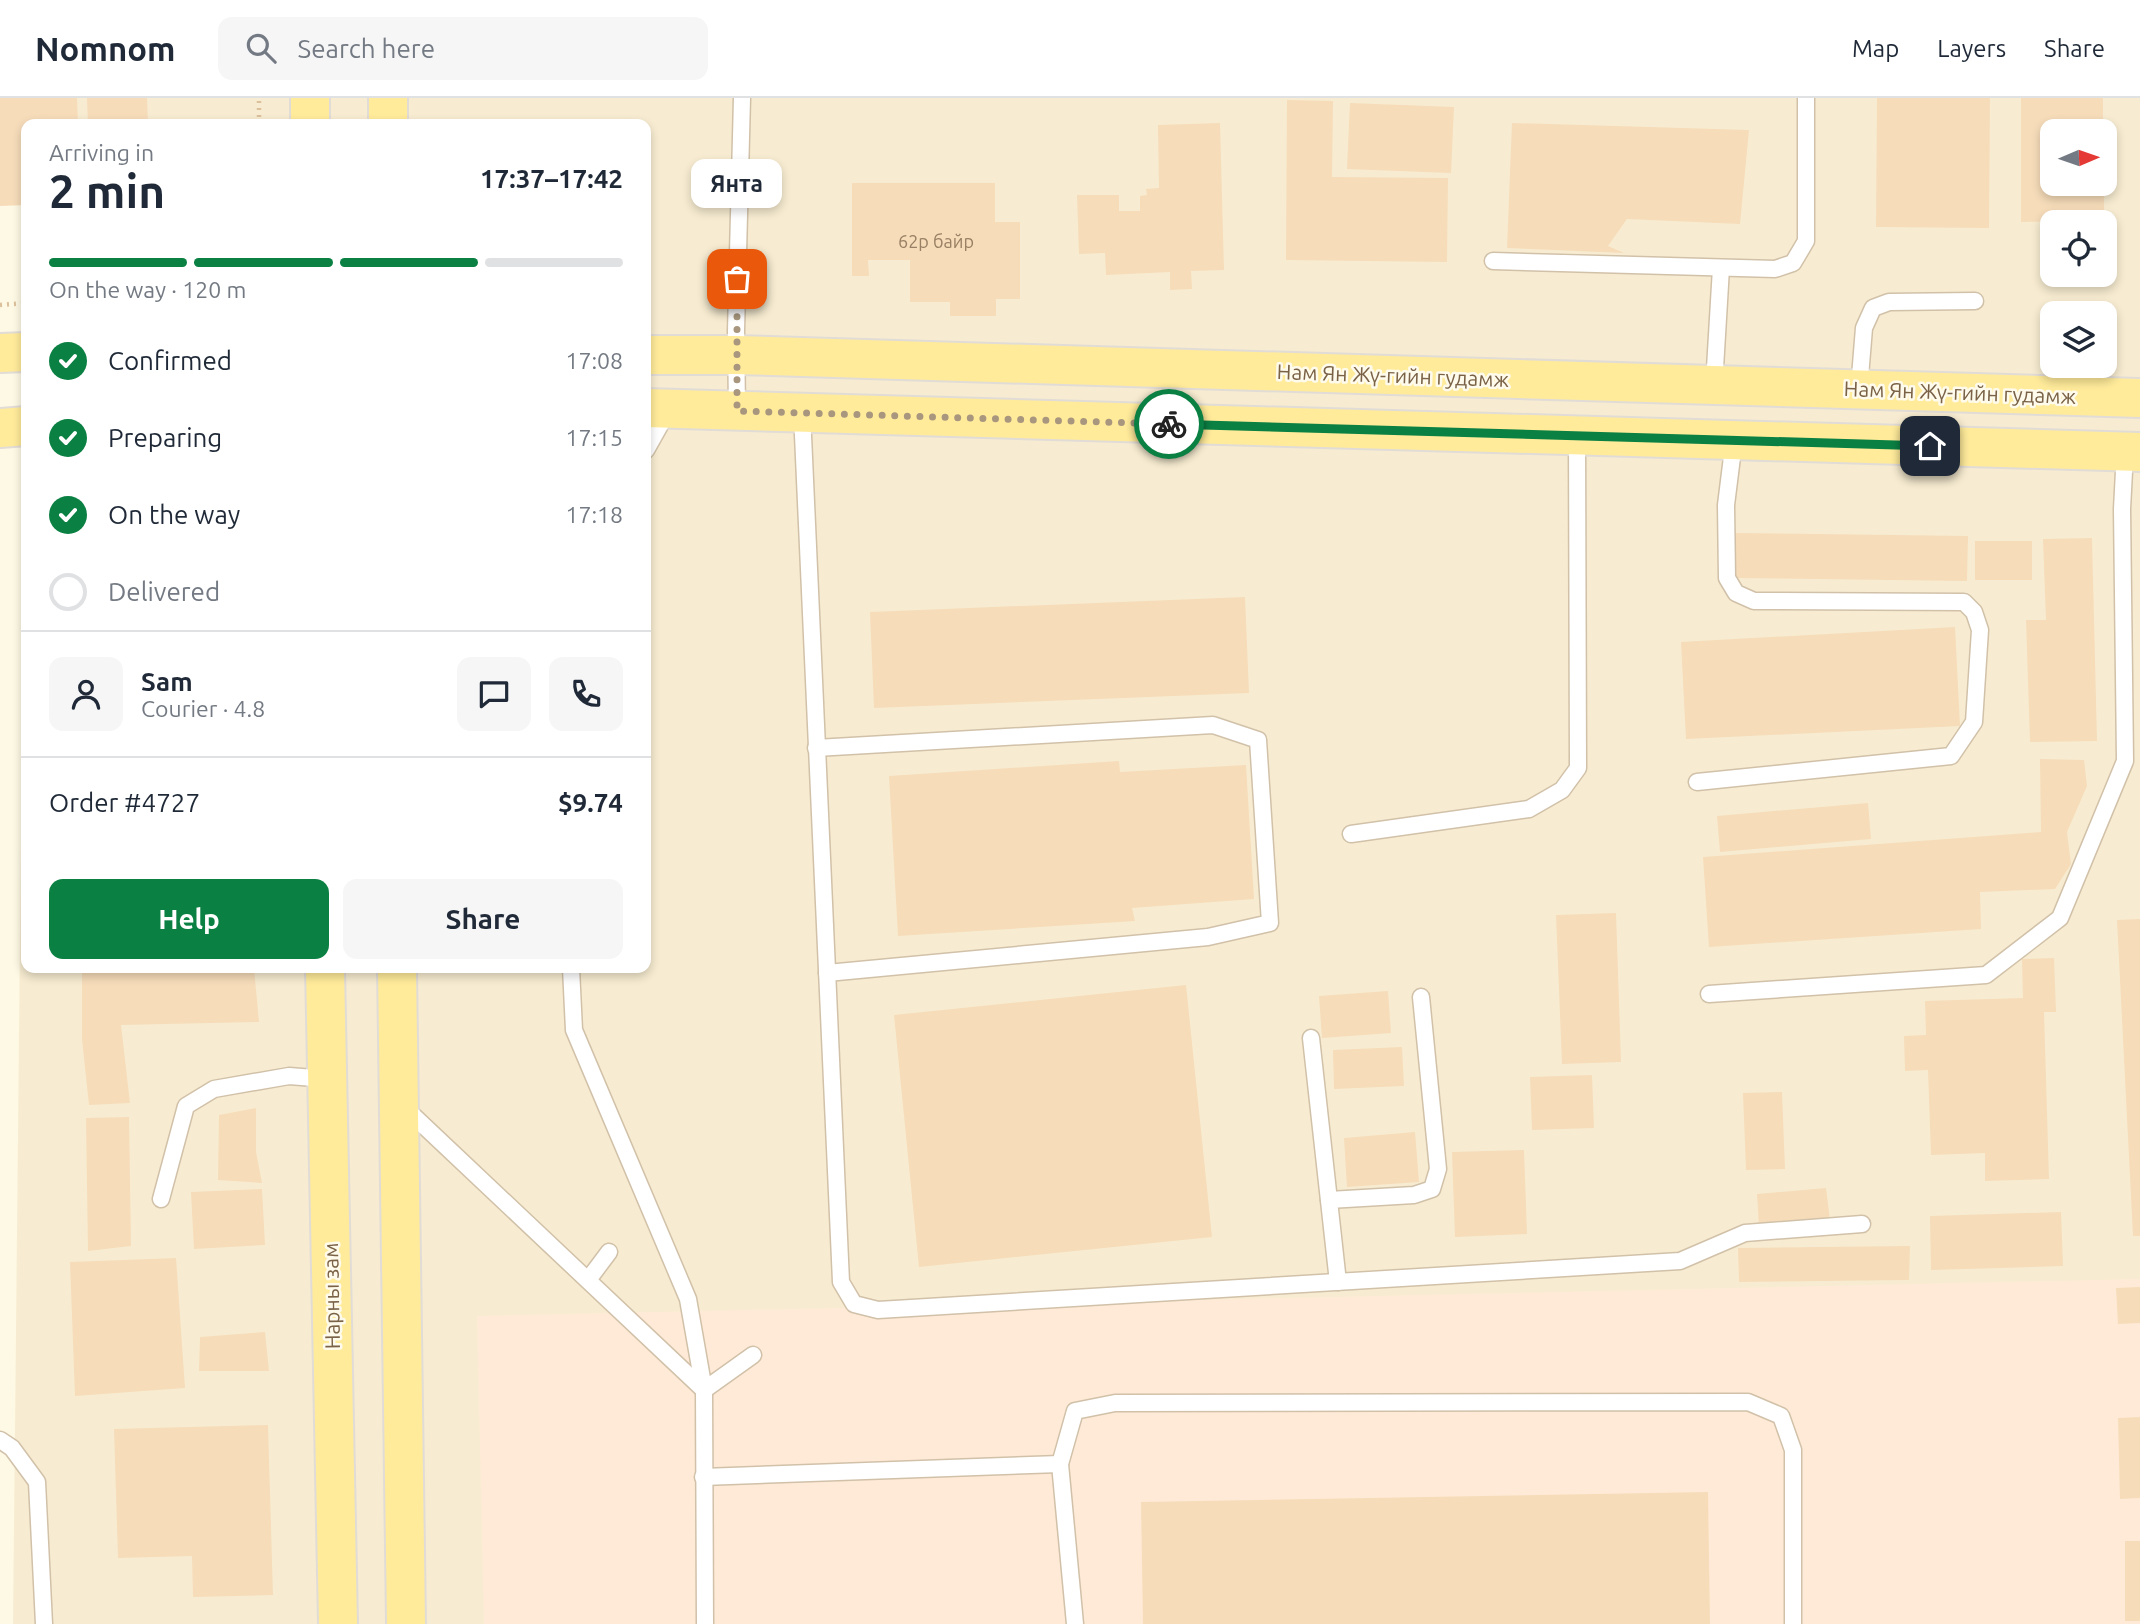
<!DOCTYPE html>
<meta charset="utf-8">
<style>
:root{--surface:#fff;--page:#f6f6f7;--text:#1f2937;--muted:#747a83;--line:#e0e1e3;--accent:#0b8043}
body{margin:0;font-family:Ubuntu,sans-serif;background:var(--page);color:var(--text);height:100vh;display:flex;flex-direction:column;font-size:26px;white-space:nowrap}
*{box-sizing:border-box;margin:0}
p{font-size:23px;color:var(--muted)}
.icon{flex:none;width:38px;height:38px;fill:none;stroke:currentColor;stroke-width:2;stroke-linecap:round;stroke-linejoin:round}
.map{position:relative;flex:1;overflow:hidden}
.panel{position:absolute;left:21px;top:21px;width:630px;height:854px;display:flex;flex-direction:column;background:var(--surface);border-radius:14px;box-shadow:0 4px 10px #0003}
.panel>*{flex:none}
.needle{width:46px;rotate:88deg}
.fabs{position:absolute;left:2040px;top:21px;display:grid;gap:14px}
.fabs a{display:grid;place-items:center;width:77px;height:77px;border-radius:14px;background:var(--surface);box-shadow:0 4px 10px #0003;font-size:35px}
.pin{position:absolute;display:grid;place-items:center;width:60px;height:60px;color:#fff;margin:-30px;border-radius:14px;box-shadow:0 4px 10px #0006}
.courier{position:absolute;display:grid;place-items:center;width:70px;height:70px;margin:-35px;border:5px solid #0b8043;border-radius:50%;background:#fff;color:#222;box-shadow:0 2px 9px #0007}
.bubble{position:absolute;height:49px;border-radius:14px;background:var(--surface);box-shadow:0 4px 10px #0003;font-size:23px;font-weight:600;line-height:49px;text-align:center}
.overview em{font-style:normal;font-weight:600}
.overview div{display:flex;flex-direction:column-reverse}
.overview{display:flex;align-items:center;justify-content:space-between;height:119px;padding:0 28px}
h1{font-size:46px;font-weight:600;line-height:52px}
.bar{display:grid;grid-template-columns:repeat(4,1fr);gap:10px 7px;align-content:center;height:84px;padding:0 28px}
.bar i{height:9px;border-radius:5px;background:var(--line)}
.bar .active{background:var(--accent)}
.bar p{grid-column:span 4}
.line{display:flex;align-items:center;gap:18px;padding:0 28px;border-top:2px solid var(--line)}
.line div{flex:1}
.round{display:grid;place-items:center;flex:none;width:74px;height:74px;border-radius:14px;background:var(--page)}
ol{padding:0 28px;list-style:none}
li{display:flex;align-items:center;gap:21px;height:77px}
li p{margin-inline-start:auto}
li .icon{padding:7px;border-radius:50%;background:var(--accent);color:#fff;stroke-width:4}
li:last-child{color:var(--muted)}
li i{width:38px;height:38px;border:4px solid var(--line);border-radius:50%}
.action{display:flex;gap:14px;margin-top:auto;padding:14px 28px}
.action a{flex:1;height:80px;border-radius:14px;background:var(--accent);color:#fff;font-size:28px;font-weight:600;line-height:80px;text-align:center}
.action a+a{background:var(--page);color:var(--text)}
header{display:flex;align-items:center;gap:42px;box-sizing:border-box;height:98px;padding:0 35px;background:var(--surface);border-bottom:2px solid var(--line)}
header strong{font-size:33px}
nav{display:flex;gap:38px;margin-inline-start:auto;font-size:24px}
.search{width:490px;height:63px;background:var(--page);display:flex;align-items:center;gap:18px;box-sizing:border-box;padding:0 24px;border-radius:14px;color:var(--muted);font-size:26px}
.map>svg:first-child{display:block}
.residential{fill:#f7ecd1;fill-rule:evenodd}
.commercial{fill:#ffead7}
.building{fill:#f6dcb9}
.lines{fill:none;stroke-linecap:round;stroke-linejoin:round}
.lane-casing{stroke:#d1c1a9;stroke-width:19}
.primary-casing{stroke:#e2dcd7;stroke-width:42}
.path{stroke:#dcc09b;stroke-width:4.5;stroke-dasharray:2 5;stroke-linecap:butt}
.lane{stroke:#fff;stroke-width:16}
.primary{stroke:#ffeb9a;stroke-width:38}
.done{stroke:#a8977e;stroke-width:7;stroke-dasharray:0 12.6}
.route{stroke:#0b8043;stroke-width:9}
.labels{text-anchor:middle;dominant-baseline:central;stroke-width:5;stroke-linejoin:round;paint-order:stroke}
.number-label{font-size:18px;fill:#998064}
.street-label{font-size:21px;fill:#7a6247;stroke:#fffbec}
</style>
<header>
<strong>Nomnom</strong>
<div class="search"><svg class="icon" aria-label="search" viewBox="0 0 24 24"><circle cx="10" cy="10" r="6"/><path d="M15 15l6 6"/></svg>Search here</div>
<nav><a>Map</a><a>Layers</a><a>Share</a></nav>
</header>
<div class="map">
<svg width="2140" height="1526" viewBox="0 0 2140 1526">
<rect width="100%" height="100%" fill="#fef9e4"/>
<path class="residential" d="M29,0H2140V1526H13L26,257V870H646V26H29ZM2053,33H2105V86H2053ZM2053,124H2105V177H2053ZM2053,215H2105V268H2053Z"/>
<path class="commercial" d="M2140,1181V1526H484L477,1218Z"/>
<g class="building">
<path d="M0,0H77L78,26H26V107L0,108Z"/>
<path d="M87,0H147L148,26H88Z"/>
<path d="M1877,0H1990L1989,130L1876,129Z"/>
<path d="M2021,0H2103V33H2053V86H2104V123L2021,124Z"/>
<path d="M1287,2L1333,3L1332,79L1448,80L1447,164L1286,162Z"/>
<path d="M1350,5L1454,9L1451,75L1347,71Z"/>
<path d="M1220,25L1224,172L1191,173L1192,191L1170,192V174L1106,177L1105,155L1079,156L1077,97H1119V113H1140V98L1147,97L1146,91L1159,90L1158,27Z"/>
<path d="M1512,25L1749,32L1740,126L1627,121L1608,148L1624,155L1507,150Z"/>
<path d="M852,85H995V124H1020V201H996V218H950V204H910V162H868L869,178H852Z"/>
<path d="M1733,435L1968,438L1967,483L1732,480Z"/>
<path d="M2092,440L2097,643L2030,644L2026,522H2046L2043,441Z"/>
<rect x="1975" y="443" width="57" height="39"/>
<path d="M1245,499L1249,595L874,610L870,514Z"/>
<path d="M1955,529L1960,628L1686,641L1681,544Z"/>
<path d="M2040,661L2084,662L2087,688L2067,734L2071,766L2055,791L1980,794L1981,831L1709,849L1703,759L2041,734Z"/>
<path d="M1119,663L1120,674L1246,667L1254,801L1132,810L1135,823L898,838L889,678Z"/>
<path d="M1868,705L1871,741L1720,754L1717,718Z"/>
<path d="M1616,815L1621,964L1562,966L1556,817Z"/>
<path d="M2140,821V1138H2133L2117,822Z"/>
<path d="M2054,860L2056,914H2044L2049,1081L1985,1083V1055L1931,1057L1928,972L1905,973L1904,938L1926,937L1925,903L2023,900L2022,861Z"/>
<path d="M82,870H254L259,924L121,927L130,1005L89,1007L82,941Z"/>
<path d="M1186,887L1212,1139L919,1169L894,917Z"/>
<path d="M1388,893L1391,935L1322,940L1319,898Z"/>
<path d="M1402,949L1404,988L1334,991L1333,952Z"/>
<path d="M1592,977L1594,1030L1532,1032L1530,979Z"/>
<path d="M1782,994L1785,1071L1746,1072L1743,995Z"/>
<path d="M256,1010V1054L262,1085L218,1082L219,1017Z"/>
<path d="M129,1019L131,1148L88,1153L86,1020Z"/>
<path d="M1415,1034L1419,1084L1347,1089L1344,1040Z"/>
<path d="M1524,1052L1527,1136L1455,1139L1452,1054Z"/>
<path d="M1826,1090L1830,1122L1759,1128L1757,1096Z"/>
<path d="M262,1091L265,1147L194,1151L191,1094Z"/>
<path d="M2061,1114L2063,1168L1931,1172L1930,1118Z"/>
<path d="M1910,1148L1909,1182L1739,1184L1738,1150Z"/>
<path d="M176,1160L185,1290L75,1298L70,1164Z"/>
<path d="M2140,1189V1225L2118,1226L2116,1190Z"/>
<path d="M265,1234L269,1273H199L200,1239Z"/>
<path d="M2140,1319V1400L2120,1401L2118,1320Z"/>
<path d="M268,1327L273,1497L193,1499L192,1458L118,1460L114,1331Z"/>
<path d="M1708,1394L1710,1526H1143L1141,1404Z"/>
<rect x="2125" y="1443" width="15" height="80"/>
</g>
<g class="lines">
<g class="lane-casing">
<g id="lane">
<path d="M1493,163L1775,171L1793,165L1806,143V0"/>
<path d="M1714,287L1721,170"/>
<path d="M1859,291L1864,230L1873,210L1889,204L1975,203"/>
<path d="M737,312L736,233L742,0"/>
<path d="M802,315L841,1184L854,1206L878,1212L1680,1163L1745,1135L1862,1126"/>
<path d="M646,352L669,311"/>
<path d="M816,650L1213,627L1258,642L1270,825L1208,839L827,875"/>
<path d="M1697,684L1951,658L1974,624L1980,532L1974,514L1964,504L1754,503L1736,495L1727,480L1726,407L1734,343"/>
<path d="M1351,736L1529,711L1562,692L1578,670L1577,338"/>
<path d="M571,870L574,932L688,1201L704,1292L705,1526"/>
<path d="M1709,896L1986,877L2060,820L2125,663L2122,411L2125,354"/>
<path d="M1311,940L1338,1184"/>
<path d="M403,1008L704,1292L753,1257"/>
<path d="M161,1101L186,1008L214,991L289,978L327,981"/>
<path d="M1329,1102L1414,1097L1432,1091L1438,1071L1421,899"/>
<path d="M588,1182L609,1154"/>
<path d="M0,1342L12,1350L37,1384L44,1526"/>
<path d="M703,1379L1060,1366"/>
<path d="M1075,1526L1060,1366L1075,1313L1115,1305L1748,1304L1781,1318L1793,1352V1526"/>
</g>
</g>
<g class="primary-casing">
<g id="primary">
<path d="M310,0V26"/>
<path d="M388,0V26"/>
<path d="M0,255L26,254"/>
<path d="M646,257H736L2140,300"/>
<path d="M646,310L2140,354"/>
<path d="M0,330L26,328"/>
<path d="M325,870L338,1526"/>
<path d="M397,870L406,1526"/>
</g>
</g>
<g class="path">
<path d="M259,26V0"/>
<path d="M0,207L26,205"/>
</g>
<use href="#lane" class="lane"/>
<use href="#primary" class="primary"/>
</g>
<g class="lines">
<path class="done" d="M737,181V313L1169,326"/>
<path class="route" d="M1169,326L1930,348"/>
</g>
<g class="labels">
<g class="number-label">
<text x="936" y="143">62р байр</text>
</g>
<g class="street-label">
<text transform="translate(1393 277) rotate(2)">Нам Ян Жү-гийн гудамж</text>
<text transform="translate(1960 294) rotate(2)">Нам Ян Жү-гийн гудамж</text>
<text transform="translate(331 1198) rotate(-91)">Нарны зам</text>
</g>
</g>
</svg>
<div class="fabs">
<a><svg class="needle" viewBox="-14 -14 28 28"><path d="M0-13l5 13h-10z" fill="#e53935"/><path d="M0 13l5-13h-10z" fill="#747a83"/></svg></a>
<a><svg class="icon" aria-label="locate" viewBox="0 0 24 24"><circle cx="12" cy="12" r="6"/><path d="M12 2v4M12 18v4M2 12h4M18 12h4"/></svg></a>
<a><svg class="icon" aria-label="layers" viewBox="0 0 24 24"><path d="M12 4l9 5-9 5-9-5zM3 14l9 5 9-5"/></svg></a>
</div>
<div class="pin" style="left:737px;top:181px;background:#ea580c"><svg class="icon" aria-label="bag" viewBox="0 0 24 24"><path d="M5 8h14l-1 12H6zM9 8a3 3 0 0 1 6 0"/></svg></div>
<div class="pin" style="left:1930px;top:348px;background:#1f2937"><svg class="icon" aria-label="home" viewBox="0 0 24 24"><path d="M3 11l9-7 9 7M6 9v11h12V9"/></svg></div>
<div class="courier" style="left:1169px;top:326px"><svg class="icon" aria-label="bike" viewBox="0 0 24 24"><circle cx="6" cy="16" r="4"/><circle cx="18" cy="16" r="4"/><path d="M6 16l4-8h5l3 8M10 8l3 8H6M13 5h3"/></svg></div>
<div class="bubble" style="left:691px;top:61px;width:91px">Янта</div>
<section class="panel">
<div class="overview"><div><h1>2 min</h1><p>Arriving in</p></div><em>17:37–17:42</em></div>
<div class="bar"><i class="active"></i><i class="active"></i><i class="active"></i><i></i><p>On the way · 120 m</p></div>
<ol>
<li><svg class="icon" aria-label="check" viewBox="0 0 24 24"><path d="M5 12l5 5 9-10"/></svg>Confirmed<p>17:08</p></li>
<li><svg class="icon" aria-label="check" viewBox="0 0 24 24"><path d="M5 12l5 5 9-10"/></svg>Preparing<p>17:15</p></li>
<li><svg class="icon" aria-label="check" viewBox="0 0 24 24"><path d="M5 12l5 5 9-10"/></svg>On the way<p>17:18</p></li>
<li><i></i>Delivered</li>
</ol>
<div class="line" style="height:126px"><a class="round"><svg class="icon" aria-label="person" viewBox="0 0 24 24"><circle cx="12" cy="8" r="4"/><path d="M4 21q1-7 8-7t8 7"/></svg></a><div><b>Sam</b><p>Courier · 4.8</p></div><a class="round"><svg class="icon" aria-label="chat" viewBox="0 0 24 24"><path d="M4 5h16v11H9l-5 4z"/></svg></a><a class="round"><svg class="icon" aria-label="phone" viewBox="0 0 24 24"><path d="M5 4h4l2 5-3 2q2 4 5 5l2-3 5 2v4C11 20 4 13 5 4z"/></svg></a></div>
<div class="line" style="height:91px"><div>Order #4727</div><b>$9.74</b></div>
<div class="action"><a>Help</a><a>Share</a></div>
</section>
</div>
